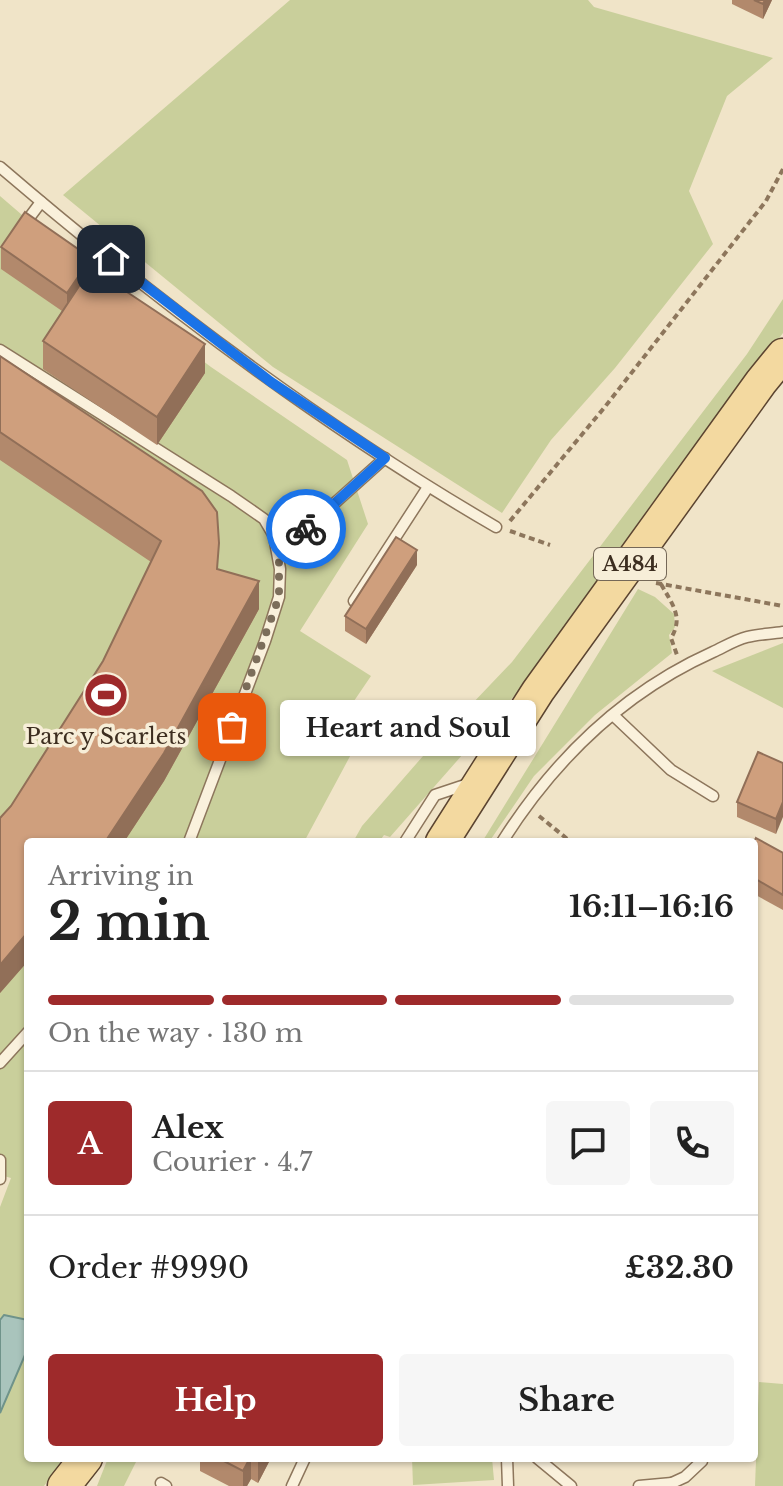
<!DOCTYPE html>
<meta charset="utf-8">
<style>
:root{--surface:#fff;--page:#f6f6f6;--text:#222;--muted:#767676;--line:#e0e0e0;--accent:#9e2a2b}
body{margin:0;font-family:"Libre Baskerville",serif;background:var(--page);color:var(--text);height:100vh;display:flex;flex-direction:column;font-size:30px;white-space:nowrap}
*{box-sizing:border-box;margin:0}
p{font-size:26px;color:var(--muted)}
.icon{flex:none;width:44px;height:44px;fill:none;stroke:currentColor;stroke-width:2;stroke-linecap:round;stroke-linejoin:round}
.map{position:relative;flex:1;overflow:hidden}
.side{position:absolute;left:24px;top:838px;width:734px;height:624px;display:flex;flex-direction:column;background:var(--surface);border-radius:8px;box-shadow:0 2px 6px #0004}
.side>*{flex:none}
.pin{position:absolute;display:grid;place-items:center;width:68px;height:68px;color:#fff;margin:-34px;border-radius:16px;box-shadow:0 4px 12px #0006}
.courier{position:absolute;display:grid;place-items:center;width:80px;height:80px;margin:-40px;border:6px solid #1a73e8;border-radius:50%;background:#fff;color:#222;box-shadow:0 2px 10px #0007}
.bubble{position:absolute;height:56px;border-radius:8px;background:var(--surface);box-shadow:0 2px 6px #0004;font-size:26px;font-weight:800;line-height:56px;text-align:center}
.summary em{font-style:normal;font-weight:800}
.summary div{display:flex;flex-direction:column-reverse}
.summary{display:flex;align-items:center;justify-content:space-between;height:136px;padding:0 24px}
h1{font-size:52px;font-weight:800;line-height:60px}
.bar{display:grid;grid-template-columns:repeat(4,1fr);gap:12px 8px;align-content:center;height:96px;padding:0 24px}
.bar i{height:10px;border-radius:6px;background:var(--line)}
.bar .on{background:var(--accent)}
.bar p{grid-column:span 4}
.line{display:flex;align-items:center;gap:20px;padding:0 24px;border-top:2px solid var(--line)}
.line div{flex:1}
.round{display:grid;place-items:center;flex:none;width:84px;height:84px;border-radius:8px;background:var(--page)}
.action{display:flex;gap:16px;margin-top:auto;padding:16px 24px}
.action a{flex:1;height:92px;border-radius:8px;background:var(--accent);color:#fff;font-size:32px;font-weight:800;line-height:92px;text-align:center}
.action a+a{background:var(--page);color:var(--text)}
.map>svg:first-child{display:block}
.green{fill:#c9cf9b}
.water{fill:#a9c4bc;stroke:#6f938a;stroke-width:2}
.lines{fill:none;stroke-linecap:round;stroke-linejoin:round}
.lane-casing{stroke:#8d765c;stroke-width:13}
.primary-casing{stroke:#5b4430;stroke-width:35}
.path{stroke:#8d765c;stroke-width:4;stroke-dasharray:6 4;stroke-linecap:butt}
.lane{stroke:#faf1dc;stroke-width:10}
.primary{stroke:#f3d9a0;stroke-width:32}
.wall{fill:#b2896c}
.shaded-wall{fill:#916f58}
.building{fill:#cf9f7d;stroke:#916f58;stroke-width:2}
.done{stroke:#7c6e5b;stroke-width:8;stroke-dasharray:0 14.4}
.route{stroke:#1a73e8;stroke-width:10}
.labels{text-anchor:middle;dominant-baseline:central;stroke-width:7;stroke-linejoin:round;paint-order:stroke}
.shield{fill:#f7eed8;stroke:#756857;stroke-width:2}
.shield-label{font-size:20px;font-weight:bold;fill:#3d2e20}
.poi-label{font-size:22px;fill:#3d2e20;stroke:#f7eed8}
</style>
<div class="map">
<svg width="783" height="1486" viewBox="0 0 783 1486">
<rect width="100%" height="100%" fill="#f0e4c8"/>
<g class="green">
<path d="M290,0H588L594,7L773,58L727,96L689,191L713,244L615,368L551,440L502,513L273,367L63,195Z"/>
<path d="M0,196L114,294L211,367L347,460L368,524L300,631L371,676L354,701L370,719L304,842H28V1320L5,1315L0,1320V1207L11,1178L0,1175Z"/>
<path d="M783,299V333L650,506L522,687L390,837L384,835L379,842H353L362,826L430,748L512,662L747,354Z"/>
<path d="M638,589L655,597L674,614L675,627L669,635L672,653L595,715L534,776L489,842H482Z"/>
<path d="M783,643V708L712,671Z"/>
<path d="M28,1348V1458H64L44,1486H0V1413Z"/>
<path d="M759,1382L783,1384V1486H755Z"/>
<path d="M108,1458H138L124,1486H97Z"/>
<path d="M412,1458H492L494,1480L413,1485Z"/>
</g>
<path class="water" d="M4,1315L28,1320V1348L0,1413V1320Z"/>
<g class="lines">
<g class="lane-casing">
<g id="lane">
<path d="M0,167C155,300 319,424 496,527"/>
<path d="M23,226L41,202"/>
<path d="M0,350L231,496L264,519L274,536L280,569L279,597L265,641L189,842"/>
<path d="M279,553L385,458"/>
<path d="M354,601L428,487"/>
<path d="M613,715L671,770L713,796"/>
<path d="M405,842L435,795L468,784"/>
<path d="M502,842C554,760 624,692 713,652C724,647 735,640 747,637C758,634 771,634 783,632"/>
<path d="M0,1063L28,1032"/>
<path d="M0,1160V1179"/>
<path d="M507,1458L508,1486"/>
<path d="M537,1458L571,1486"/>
<path d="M161,1483L166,1486"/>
<path d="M672,1483L685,1477L702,1461"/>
<path d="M292,1486L305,1458"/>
<path d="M639,1486L672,1483L671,1486"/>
</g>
</g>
<g class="primary-casing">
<g id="primary">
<path d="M442,842L538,691L761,382L783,355"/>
<path d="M64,1486L86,1458"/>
</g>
</g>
<g class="path">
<path d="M510,521L604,408L766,201L783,169"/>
<path d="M510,531L550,545"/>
<path d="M656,583L783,606"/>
<path d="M661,584C672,604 684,617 671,638L677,655"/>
<path d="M539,816L571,842"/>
</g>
<use href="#lane" class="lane"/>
<use href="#primary" class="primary"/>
</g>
<g class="wall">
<path d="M732,0H772L763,19L732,4Z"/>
<path d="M1,247L91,268L205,373L157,445L43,369V341L62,311L1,269Z"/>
<path d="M0,356L259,609L164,781L124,842H28V961L0,993L11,806L103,661L151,562L0,460Z"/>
<path d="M417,565L366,644L345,631V616Z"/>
<path d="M783,763L776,834L737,817V802Z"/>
<path d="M754,842L783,853V910L754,894Z"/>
<path d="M200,1458H271L258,1483L251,1479L247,1486H229L200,1471Z"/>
</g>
<g class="shaded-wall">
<path d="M765,0H772L763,19V4Z"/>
<path d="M91,258V280L67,315V293Z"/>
<path d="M205,344V373L157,445V417Z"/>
<path d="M417,550V565L366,644V629Z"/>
<path d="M259,581V609L164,781L124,842H105Z"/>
<path d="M783,802V817L776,834V819Z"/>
<path d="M28,932V961L0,993V965Z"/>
<path d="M251,1458V1479L247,1486H243V1471Z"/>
<path d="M259,1458H271L258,1483V1461Z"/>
</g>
<g class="building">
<path d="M754,0H765L763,4Z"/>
<path d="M25,212L91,258L67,293L1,247Z"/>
<path d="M91,268L205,344L157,417L43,341Z"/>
<path d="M0,356L202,491L217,512L219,543L217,569L259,581L164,753L105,842H28V932L0,965V818L11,806L103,661L161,541L0,432Z"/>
<path d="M396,537L417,550L366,629L345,616Z"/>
<path d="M758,752L783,763V802L776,819L737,802Z"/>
<path d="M756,838L783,853V895L754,878V842Z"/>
<path d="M218,1458H250L243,1471Z"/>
</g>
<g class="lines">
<path class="done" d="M232,727L279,597V553L306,529"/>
<path class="route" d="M111,259L271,382L385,458L306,529"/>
</g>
<defs>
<g id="stadium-disc" transform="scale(2.3)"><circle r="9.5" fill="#9e2a2b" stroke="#f7eed8"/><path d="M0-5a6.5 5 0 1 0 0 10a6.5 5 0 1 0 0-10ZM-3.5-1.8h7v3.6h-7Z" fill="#fff"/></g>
</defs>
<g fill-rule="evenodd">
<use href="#stadium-disc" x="106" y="695"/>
</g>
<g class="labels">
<rect class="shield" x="594" y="548" width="72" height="32" rx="6"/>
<g class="shield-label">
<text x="630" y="564">A484</text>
</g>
<g class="poi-label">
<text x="106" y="736">Parc y Scarlets</text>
</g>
</g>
</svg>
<div class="pin" style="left:232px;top:727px;background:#ea580c"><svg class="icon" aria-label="bag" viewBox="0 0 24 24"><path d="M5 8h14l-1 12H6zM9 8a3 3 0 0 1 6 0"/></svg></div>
<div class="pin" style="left:111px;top:259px;background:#1f2937"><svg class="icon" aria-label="home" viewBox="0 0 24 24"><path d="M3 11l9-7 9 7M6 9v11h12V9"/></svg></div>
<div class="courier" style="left:306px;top:529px"><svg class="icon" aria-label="bike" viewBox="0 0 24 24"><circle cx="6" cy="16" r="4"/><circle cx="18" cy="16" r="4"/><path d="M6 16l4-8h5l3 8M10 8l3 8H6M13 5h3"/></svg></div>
<div class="bubble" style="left:280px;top:700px;width:256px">Heart and Soul</div>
<section class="side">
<div class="summary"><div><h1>2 min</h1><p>Arriving in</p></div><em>16:11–16:16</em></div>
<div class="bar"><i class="on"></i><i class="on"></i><i class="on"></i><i></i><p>On the way · 130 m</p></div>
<div class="line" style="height:144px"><b class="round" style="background:var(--accent);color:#fff">A</b><div><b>Alex</b><p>Courier · 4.7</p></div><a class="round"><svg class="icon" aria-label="chat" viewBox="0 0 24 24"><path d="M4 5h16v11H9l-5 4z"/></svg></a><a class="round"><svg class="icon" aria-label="phone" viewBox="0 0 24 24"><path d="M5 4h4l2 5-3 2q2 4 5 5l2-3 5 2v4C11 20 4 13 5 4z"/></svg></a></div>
<div class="line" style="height:104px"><div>Order #9990</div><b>£32.30</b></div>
<div class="action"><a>Help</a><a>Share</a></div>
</section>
</div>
